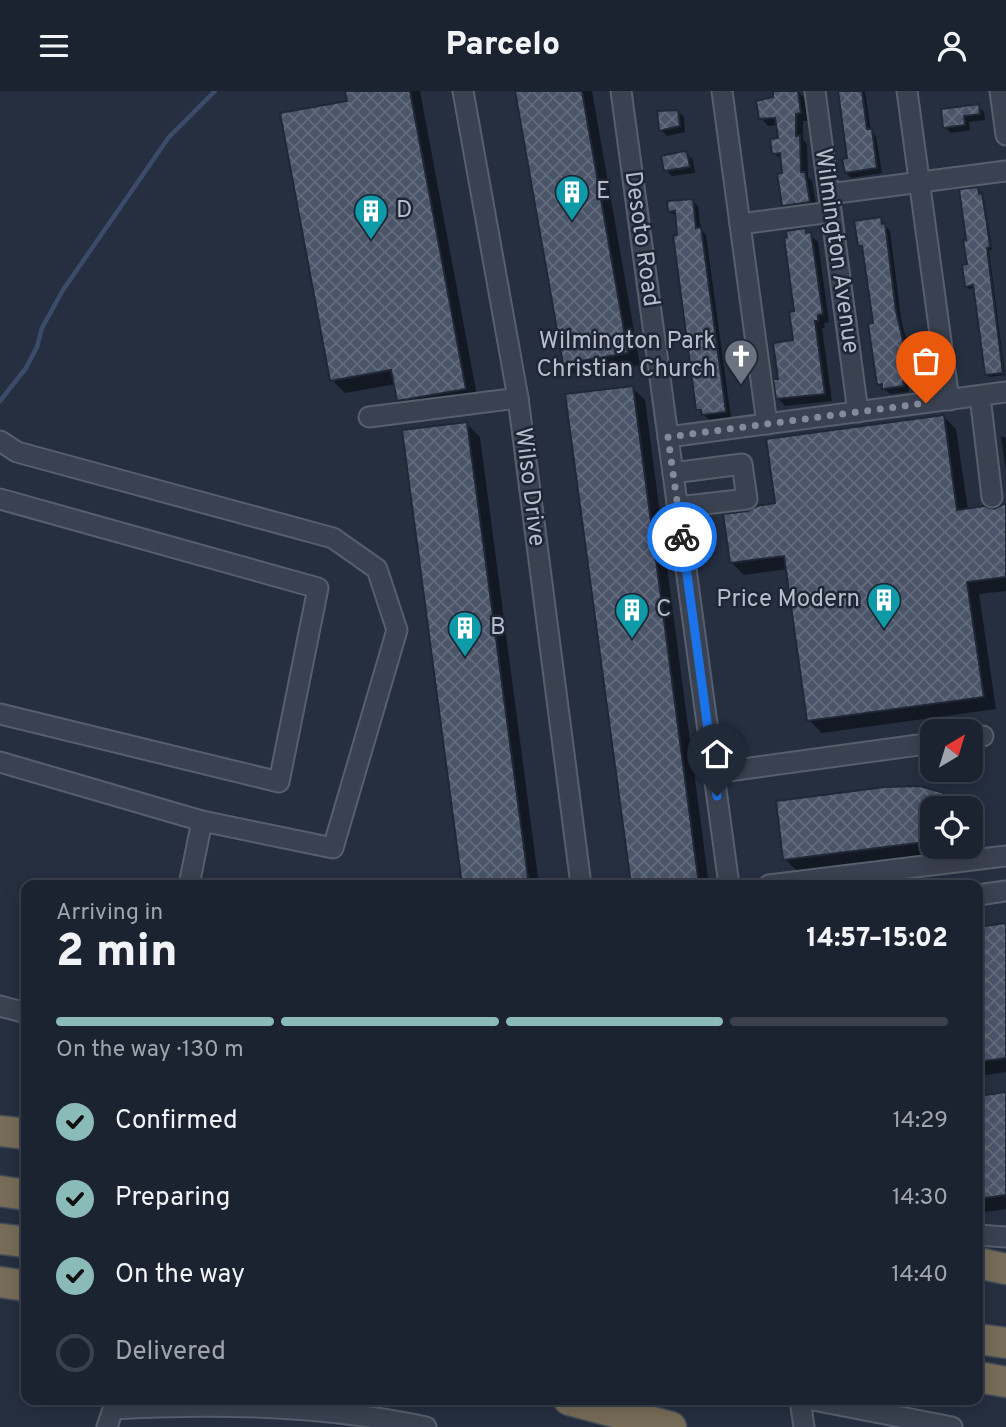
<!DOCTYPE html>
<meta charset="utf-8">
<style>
:root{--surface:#1c2330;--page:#292f3c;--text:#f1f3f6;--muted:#a0a4ab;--line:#3a404c;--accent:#8bbbb9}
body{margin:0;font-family:Overpass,sans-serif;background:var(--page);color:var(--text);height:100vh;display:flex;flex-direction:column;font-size:26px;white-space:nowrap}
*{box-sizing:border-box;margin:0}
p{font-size:23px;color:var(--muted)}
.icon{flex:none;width:38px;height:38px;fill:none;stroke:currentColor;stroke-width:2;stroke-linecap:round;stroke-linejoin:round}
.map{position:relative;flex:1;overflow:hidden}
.sheet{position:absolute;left:21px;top:789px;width:962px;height:525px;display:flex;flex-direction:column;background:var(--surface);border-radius:14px;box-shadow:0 4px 18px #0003,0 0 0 2px var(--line)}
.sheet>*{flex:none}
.needle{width:46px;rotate:38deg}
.fabs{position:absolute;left:920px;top:628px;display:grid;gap:14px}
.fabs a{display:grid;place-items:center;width:63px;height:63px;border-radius:14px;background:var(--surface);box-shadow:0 4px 18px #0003,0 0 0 2px var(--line);font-size:35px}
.pin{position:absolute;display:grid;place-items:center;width:60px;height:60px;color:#fff;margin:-72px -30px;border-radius:50% 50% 50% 0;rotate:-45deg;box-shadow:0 0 7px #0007}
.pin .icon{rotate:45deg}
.courier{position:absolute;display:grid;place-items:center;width:70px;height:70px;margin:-35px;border:5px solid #1a73e8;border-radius:50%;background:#fff;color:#222;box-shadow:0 2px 9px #0007}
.headline em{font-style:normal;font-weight:800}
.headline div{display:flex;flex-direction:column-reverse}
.headline{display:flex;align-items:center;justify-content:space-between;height:119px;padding:0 35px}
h1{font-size:46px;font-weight:800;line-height:52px}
.bar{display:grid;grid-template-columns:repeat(4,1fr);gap:10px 7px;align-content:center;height:84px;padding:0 35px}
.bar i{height:9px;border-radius:5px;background:var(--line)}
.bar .current{background:var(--accent)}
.bar p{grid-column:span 4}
ol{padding:0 35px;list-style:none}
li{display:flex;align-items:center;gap:21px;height:77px}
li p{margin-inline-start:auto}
li .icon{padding:7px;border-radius:50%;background:var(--accent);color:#111;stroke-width:4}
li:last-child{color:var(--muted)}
li i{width:38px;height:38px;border:4px solid var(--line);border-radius:50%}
header{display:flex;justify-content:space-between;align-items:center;height:91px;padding:0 35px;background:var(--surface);font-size:32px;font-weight:800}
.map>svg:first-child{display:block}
.shadow{fill:#0007}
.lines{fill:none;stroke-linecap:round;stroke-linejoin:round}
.stream{stroke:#3b4b69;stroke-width:4.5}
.building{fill:url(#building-cross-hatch);stroke:#202837;stroke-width:2}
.minor-casing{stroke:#575f6d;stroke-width:23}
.highway-casing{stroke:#444c5a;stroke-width:33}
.minor{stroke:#3a4150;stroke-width:19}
.highway{stroke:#766c57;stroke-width:30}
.done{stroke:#838b9a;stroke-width:7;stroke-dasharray:0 12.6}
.route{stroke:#1a73e8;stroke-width:9}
.labels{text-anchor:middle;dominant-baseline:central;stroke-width:5;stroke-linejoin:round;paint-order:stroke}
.poi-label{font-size:24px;fill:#b6bcca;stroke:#1e2635;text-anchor:start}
.street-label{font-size:24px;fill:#b6bcca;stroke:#1e2635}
</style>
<header><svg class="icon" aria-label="menu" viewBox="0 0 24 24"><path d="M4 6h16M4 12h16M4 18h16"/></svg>Parcelo<svg class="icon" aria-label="person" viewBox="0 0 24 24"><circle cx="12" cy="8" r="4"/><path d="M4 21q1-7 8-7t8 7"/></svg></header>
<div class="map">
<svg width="1006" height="1336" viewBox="0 0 1006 1336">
<defs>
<pattern id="building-cross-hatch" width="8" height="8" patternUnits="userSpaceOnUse" patternTransform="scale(1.75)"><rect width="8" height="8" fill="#4b5569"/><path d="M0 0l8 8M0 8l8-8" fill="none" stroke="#636c7d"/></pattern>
</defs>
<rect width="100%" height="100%" fill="#252f40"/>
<g class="shadow">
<path d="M347,0H420L478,310L412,322L399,309L396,293L345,302L332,289L349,11Z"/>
<path d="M517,0H592L640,274L577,285L564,272Z"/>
<path d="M790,0H798L804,7L808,30H803V49L807,53L808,86L812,90L817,119L791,122L783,114L784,83L782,69L774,62L780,49L778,34L768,35L761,27L775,7Z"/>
<path d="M839,0H865L871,40L876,45L882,82L851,87L846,82L849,69Z"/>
<path d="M978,15L984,21L985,29L969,31L970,39L951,42L945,36Z"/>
<path d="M678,20L684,26L685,41L667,45L661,39Z"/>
<path d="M687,63L693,69L695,82L672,85L666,79Z"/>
<path d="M977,98L984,107L989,138L992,159H989L1005,284L989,286L986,283L975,197L969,198L966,195L968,150Z"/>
<path d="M692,109L698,115L701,139L706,144L731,327L709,329L698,319L677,126L669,120Z"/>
<path d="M880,128L890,140L901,227L910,264L904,265L909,301L890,303L878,293L875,234L865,160L860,154Z"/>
<path d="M805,139L818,151L829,231L824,232L825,237H822L832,310L785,315L778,307L780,289L795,251Z"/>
<path d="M632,296L645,309L709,794H633L567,305Z"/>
<path d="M943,325L956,338L968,419L993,420L1006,415V500L979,503L996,618L822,642L809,629L788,478L744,484L731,471L749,422L777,414Z"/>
<path d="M467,333L480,346L539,794H464L404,341Z"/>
<path d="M1001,346H1006V380Z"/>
<path d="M943,704L957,718H933V756H962V760L798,781L785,768Z"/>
<path d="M1006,834V981L978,985V838Z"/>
<path d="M1006,1003V1118L978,1122V1006Z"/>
</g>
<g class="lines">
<path class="stream" d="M0,310L26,277L37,256L42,237L63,199L169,46L215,0"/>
</g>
<g class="building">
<path d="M345,0H410L466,298L397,310L391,279L330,290L280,22L347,10Z"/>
<path d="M515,0H582L628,262L563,273Z"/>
<path d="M773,0H798L801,22L796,23V45L800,44L801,81H805L810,111L782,115L777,83L782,82L780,62L772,63L770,48L778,47L775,27L759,28L756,10L773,6Z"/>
<path d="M838,0H862L867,38H872L877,77L845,82L842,68L847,67Z"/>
<path d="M979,13L980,23L964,25L965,34L943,37L941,18Z"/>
<path d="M678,19L680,35L659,40L657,20Z"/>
<path d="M684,60L687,61L690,76L664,80L661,65Z"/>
<path d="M978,96L979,103L982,102L987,133L990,156L987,157L1003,282L985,284L973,194L965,196L962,174L967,173L963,149H966L959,98Z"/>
<path d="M693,108L696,137L701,136L726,321L702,324L701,319H696L675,159L673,145L677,144L675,120L668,121L667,110Z"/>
<path d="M881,126L882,133L885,132L896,220L905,259H899L904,295L882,298V293L877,294L868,233L873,232L862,155H858L854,130Z"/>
<path d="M806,137V142L811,141L822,217L823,223L818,224V230H815L825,303L776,308L773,288H778L773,252L793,249L789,221L794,220L784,147L787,146L786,140Z"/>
<path d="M633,295L699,794H631L565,303Z"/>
<path d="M944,324L957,419L984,415L994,418L1006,412V486L967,491L984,606L807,630L784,465L730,472L723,423L748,420L757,415L775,412L766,348Z"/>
<path d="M467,331L529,794H462L402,339Z"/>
<path d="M920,695L944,702L946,718H933V750L783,769L776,710L885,696Z"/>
<path d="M1006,832V967L978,971V836Z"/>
<path d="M1006,1001V1104L978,1108V1005Z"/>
</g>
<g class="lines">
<g class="minor-casing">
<g id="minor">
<path d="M463,0L518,307L581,794"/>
<path d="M621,0L729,794"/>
<path d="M722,0L767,333"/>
<path d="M815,0L858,321"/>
<path d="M907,0L949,309"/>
<path d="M1000,0L1006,44"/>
<path d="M829,103L1006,80"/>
<path d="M740,133L831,121"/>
<path d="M980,305L992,406"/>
<path d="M369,326L518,307"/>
<path d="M668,346L1006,301"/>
<path d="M0,350L17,361L333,447L377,478L397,539L333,757L202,730L189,794"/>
<path d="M673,382L742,373L747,408L678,416"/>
<path d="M0,408L318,497L279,691L0,623"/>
<path d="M971,647L983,645"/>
<path d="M0,671L202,730"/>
<path d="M714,682L933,652"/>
<path d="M769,794L1006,765"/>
<path d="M978,804L1006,800"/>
<path d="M0,915L26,922"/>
<path d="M978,1144L1006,1146"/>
<path d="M800,1309L804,1336"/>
<path d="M813,1309L952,1336"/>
<path d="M107,1336L113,1318C217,1312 323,1314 426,1336"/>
</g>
</g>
<g class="highway-casing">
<g id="highway">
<path d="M0,1040L26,1043"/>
<path d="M0,1100L26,1104"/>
<path d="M0,1148L26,1151"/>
<path d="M978,1172L1006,1178"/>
<path d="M0,1191L26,1195"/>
<path d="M978,1248L1006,1252"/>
<path d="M978,1286L1006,1291"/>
<path d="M569,1309L671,1336"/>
</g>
</g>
<use href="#minor" class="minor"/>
<use href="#highway" class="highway"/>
</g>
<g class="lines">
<path class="done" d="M682,446L668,346L926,312"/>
<path class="route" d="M682,446L717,705"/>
</g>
<defs>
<g id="building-pin" transform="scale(1.75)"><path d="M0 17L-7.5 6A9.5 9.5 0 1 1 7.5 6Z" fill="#0f9aa8" stroke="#1e2635"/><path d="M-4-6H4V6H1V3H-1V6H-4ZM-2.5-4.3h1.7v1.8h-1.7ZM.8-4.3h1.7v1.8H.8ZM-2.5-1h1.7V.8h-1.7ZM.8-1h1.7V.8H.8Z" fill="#fff"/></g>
<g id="church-pin" transform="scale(1.75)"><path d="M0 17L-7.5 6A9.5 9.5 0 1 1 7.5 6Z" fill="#6b7280" stroke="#1e2635"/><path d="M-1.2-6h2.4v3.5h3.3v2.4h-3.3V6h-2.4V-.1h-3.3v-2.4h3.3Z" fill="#fff"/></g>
</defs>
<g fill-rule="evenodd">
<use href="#building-pin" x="572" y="101"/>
<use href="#building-pin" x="371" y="120"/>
<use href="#church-pin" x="741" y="265"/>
<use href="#building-pin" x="884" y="509"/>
<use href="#building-pin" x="632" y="519"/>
<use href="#building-pin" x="465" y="537"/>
</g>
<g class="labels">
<g class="poi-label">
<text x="596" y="101">E</text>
<text x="396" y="120">D</text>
<text x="716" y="251" text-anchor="end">Wilmington Park<tspan x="716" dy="28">Christian Church</tspan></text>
<text x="860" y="509" text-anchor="end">Price Modern</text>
<text x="656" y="519">C</text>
<text x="490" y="537">B</text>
</g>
<g class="street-label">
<text transform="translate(641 148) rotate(82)">Desoto Road</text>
<text transform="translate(836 160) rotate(82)">Wilmington Avenue</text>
<text transform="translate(529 396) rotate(83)">Wilso Drive</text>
</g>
</g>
</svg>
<div class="fabs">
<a><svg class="needle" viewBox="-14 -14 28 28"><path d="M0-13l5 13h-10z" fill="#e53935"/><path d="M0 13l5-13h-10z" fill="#a0a4ab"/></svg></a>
<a><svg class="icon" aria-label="locate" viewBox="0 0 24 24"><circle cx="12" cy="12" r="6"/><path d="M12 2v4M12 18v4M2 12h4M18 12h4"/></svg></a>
</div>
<div class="pin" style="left:926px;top:312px;background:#ea580c"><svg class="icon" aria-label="bag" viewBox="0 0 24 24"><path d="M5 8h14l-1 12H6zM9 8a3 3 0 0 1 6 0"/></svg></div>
<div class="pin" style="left:717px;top:705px;background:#1f2937"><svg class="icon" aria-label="home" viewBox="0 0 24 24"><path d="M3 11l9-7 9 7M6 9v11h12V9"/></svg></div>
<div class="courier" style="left:682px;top:446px"><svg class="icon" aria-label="bike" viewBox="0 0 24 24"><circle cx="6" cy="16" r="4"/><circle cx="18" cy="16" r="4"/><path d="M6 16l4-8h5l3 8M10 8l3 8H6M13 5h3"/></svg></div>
<section class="sheet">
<div class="headline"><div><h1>2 min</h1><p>Arriving in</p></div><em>14:57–15:02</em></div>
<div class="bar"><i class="current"></i><i class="current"></i><i class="current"></i><i></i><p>On the way · 130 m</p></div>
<ol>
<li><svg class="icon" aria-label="check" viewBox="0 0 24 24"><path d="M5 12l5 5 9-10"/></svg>Confirmed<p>14:29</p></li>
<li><svg class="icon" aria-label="check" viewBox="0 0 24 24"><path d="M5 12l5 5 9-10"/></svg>Preparing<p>14:30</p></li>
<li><svg class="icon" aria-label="check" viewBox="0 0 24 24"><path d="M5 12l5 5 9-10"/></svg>On the way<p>14:40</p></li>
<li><i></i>Delivered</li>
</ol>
</section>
</div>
